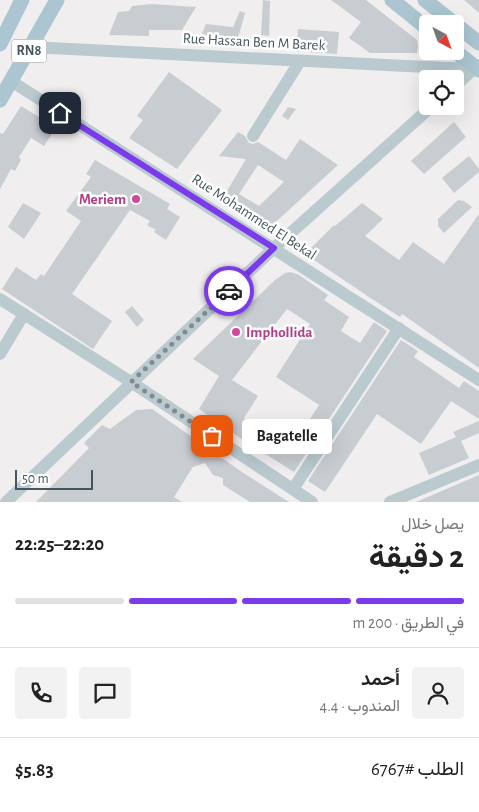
<!DOCTYPE html>
<html lang="ar">
<meta charset="utf-8">
<style>
:root{--surface:#fff;--page:#f2f2f2;--text:#222;--muted:#767676;--line:#e0e0e0;--accent:#7c3aed}
body{margin:0;font-family:"Alegreya Sans",Vazirmatn,sans-serif;background:var(--page);color:var(--text);direction:rtl;height:100vh;display:flex;flex-direction:column;font-size:19px;white-space:nowrap}
*{box-sizing:border-box;margin:0}
p{font-size:16px;color:var(--muted)}
.icon{flex:none;width:28px;height:28px;fill:none;stroke:currentColor;stroke-width:2;stroke-linecap:round;stroke-linejoin:round}
.map{position:relative;height:502px;overflow:hidden;direction:ltr}
.drawer{display:flex;flex-direction:column;background:var(--surface);flex:1}
.drawer>*{flex:none}
.needle{width:32px;rotate:139deg}
.fabs{position:absolute;left:419px;top:15px;display:grid;gap:10px}
.fabs a{display:grid;place-items:center;width:45px;height:45px;border-radius:5px;background:var(--surface);box-shadow:0 5px 20px #0002;font-size:25px}
.scale{position:absolute;left:15px;bottom:12px;width:78px;box-sizing:border-box;padding-left:5px;border:2px solid #44575e;border-top:0;font-size:14px;line-height:18px;white-space:nowrap;color:#44575e;-webkit-text-stroke:4px #fff;paint-order:stroke}
.pin{position:absolute;display:grid;place-items:center;width:42px;height:42px;color:#fff;margin:-21px;border-radius:10px;box-shadow:0 2px 8px #0006}
.courier{position:absolute;display:grid;place-items:center;width:50px;height:50px;margin:-25px;border:4px solid #7c3aed;border-radius:50%;background:#fff;color:#222;box-shadow:0 1px 6px #0007}
.bubble{position:absolute;height:35px;border-radius:5px;background:var(--surface);box-shadow:0 5px 20px #0002;font-size:16px;font-weight:700;line-height:35px;text-align:center;direction:rtl}
.summary em{font-style:normal;font-weight:700}
.summary div{display:flex;flex-direction:column-reverse}
.summary{display:flex;align-items:center;justify-content:space-between;height:85px;padding:0 15px}
h1{font-size:32px;font-weight:700;line-height:38px}
.bar{display:grid;grid-template-columns:repeat(4,1fr);gap:8px 5px;align-content:center;height:60px;padding:0 15px}
.bar i{height:6px;border-radius:4px;background:var(--line)}
.bar .on{background:var(--accent)}
.bar p{grid-column:span 4}
.line{display:flex;align-items:center;gap:12px;padding:0 15px;border-top:1px solid var(--line)}
.line div{flex:1}
.round{display:grid;place-items:center;flex:none;width:52px;height:52px;border-radius:5px;background:var(--page)}
.map>svg:first-child{display:block}
.building{fill:#c8cdd2;fill-rule:evenodd}
.lines{fill:none;stroke-linecap:round;stroke-linejoin:round}
.minor{stroke:#bacacf;stroke-width:12}
.major{stroke:#abc6d1;stroke-width:15}
.done{stroke:#818c91;stroke-width:5;stroke-dasharray:0 9}
.route{stroke:#7c3aed;stroke-width:6}
.hotel-dot{fill:#d1479c;stroke:#fff;stroke-width:2}
.labels{text-anchor:middle;dominant-baseline:central;stroke-width:5;stroke-linejoin:round;paint-order:stroke}
.shield{fill:#fff;stroke:#7c898e;stroke-width:1}
.shield-label{font-size:14px;font-weight:bold;fill:#44575e}
.street-label{font-size:15px;fill:#44575e;stroke:#fff}
.hotel-label{font-size:15px;font-weight:bold;fill:#b23c85;stroke:#fff;text-anchor:end}
</style>
<div class="map">
<svg width="479" height="502" viewBox="0 0 479 502">
<rect width="100%" height="100%" fill="#f1eeef"/>
<g class="building">
<path d="M263,0L270,1L269,36L261,35Z"/>
<path d="M331,0H366L417,40L418,46L417,53H370L349,38L361,22Z"/>
<path d="M464,0H479V13Z"/>
<path d="M152,4L196,7L182,30H149V36L109,35L118,12L129,11L132,6Z"/>
<path d="M240,11L245,13L237,42L202,34L206,24L233,27Z"/>
<path d="M298,29L339,32L337,54L296,51Z"/>
<path d="M169,72L222,110L177,169L129,138L143,120L137,116Z"/>
<path d="M21,106L52,125L49,130L53,132L44,146L31,138L19,157L21,160L15,171L11,169L0,189V133L3,134Z"/>
<path d="M288,107L296,109L288,120L282,116Z"/>
<path d="M454,122L466,137L424,174L411,161Z"/>
<path d="M238,132L245,136L249,143L253,144L258,142L286,160L300,139L338,165L267,230L221,201L246,159L219,156ZM258,165L284,182L259,206L239,194Z"/>
<path d="M469,156L479,169V172L454,193L442,178Z"/>
<path d="M95,160L170,204L167,209L180,217L166,240L154,232L156,230L147,225L150,221L130,210L72,294L112,321L93,349L2,289L16,267L36,280L41,274L44,276L81,221L66,211L91,177L86,174Z"/>
<path d="M458,200L464,201L472,207L444,233L438,226V219Z"/>
<path d="M23,203L41,213L24,239L8,227Z"/>
<path d="M362,203L383,219L365,236L399,260L413,242L444,264L479,214V368L402,314L400,317L372,299L305,254L334,225L335,226Z"/>
<path d="M291,272L299,275L328,295L324,300L349,317L341,331L360,343L374,322L387,331L294,472L240,438L199,409L219,376L193,359L275,280L285,273ZM287,309L310,324L276,377L319,405L291,448L244,418L258,396L232,380Z"/>
<path d="M132,306L144,320L137,327L125,312Z"/>
<path d="M401,340L418,351L414,357L459,388L464,381L479,391V419L451,401L421,444L377,414L325,492L308,481Z"/>
<path d="M152,409L242,472L289,502H250L223,485V478L213,475L205,463L193,467L174,497L182,502H36L89,448L84,443L102,425L110,429L136,410Z"/>
<path d="M479,421V433L461,441L469,458L429,475L419,453L456,437L453,432Z"/>
<path d="M479,475V502H416Z"/>
</g>
<g class="lines">
<g class="minor">
<path d="M31,47L445,68H476"/>
<path d="M11,81L479,380"/>
<path d="M455,86L477,66"/>
<path d="M253,136L300,61"/>
<path d="M0,299L131,382L312,502"/>
<path d="M0,354L24,314"/>
<path d="M293,489L399,328"/>
<path d="M6,502L274,248L432,106"/>
<path d="M390,502L479,465"/>
</g>
<g class="major">
<path d="M392,0L428,29"/>
<path d="M425,0L455,24"/>
<path d="M455,24L479,43"/>
<path d="M0,44L22,0"/>
<path d="M455,51L479,70"/>
<path d="M0,100L57,0"/>
</g>
</g>
<g class="lines">
<path class="done" d="M212,436L131,382L229,291"/>
<path class="route" d="M60,113L274,248L229,291"/>
</g>
<g class="hotel-dot">
<circle cx="136" cy="199" r="5"/>
<circle cx="236" cy="332" r="5"/>
</g>
<g class="labels">
<rect class="shield" x="11.5" y="39.5" width="35" height="23" rx="4"/>
<g class="shield-label">
<text x="29" y="51">RN8</text>
</g>
<g class="street-label">
<text transform="translate(254 42) rotate(3)">Rue Hassan Ben M Barek</text>
<text transform="translate(254 217) rotate(33)">Rue Mohammed El Bekal</text>
</g>
<g class="hotel-label">
<text x="126" y="199">Meriem</text>
<text x="246" y="332" text-anchor="start">Imphollida</text>
</g>
</g>
</svg>
<div class="fabs">
<a><svg class="needle" viewBox="-14 -14 28 28"><path d="M0-13l5 13h-10z" fill="#e53935"/><path d="M0 13l5-13h-10z" fill="#767676"/></svg></a>
<a><svg class="icon" aria-label="locate" viewBox="0 0 24 24"><circle cx="12" cy="12" r="6"/><path d="M12 2v4M12 18v4M2 12h4M18 12h4"/></svg></a>
</div>
<div class="scale">50 m</div>
<div class="pin" style="left:212px;top:436px;background:#ea580c"><svg class="icon" aria-label="bag" viewBox="0 0 24 24"><path d="M5 8h14l-1 12H6zM9 8a3 3 0 0 1 6 0"/></svg></div>
<div class="pin" style="left:60px;top:113px;background:#1f2937"><svg class="icon" aria-label="home" viewBox="0 0 24 24"><path d="M3 11l9-7 9 7M6 9v11h12V9"/></svg></div>
<div class="courier" style="left:229px;top:291px"><svg class="icon" aria-label="car" viewBox="0 0 24 24"><path d="M5 17H2v-5l4-1 3-4h7l3 4 3 1v5h-3M9 17h6M6 11h13"/><circle cx="7" cy="17" r="2"/><circle cx="17" cy="17" r="2"/></svg></div>
<div class="bubble" style="left:242px;top:419px;width:90px">Bagatelle</div>
</div>
<section class="drawer">
<div class="summary"><div><h1>2 دقيقة</h1><p>يصل خلال</p></div><em>22:20–22:25</em></div>
<div class="bar"><i class="on"></i><i class="on"></i><i class="on"></i><i></i><p>في الطريق · 200 m</p></div>
<div class="line" style="height:90px"><a class="round"><svg class="icon" aria-label="person" viewBox="0 0 24 24"><circle cx="12" cy="8" r="4"/><path d="M4 21q1-7 8-7t8 7"/></svg></a><div><b>أحمد</b><p>المندوب · 4.4</p></div><a class="round"><svg class="icon" aria-label="chat" viewBox="0 0 24 24"><path d="M4 5h16v11H9l-5 4z"/></svg></a><a class="round"><svg class="icon" aria-label="phone" viewBox="0 0 24 24"><path d="M5 4h4l2 5-3 2q2 4 5 5l2-3 5 2v4C11 20 4 13 5 4z"/></svg></a></div>
<div class="line" style="height:65px"><div>الطلب #6767</div><b>$5.83</b></div>
</section>
